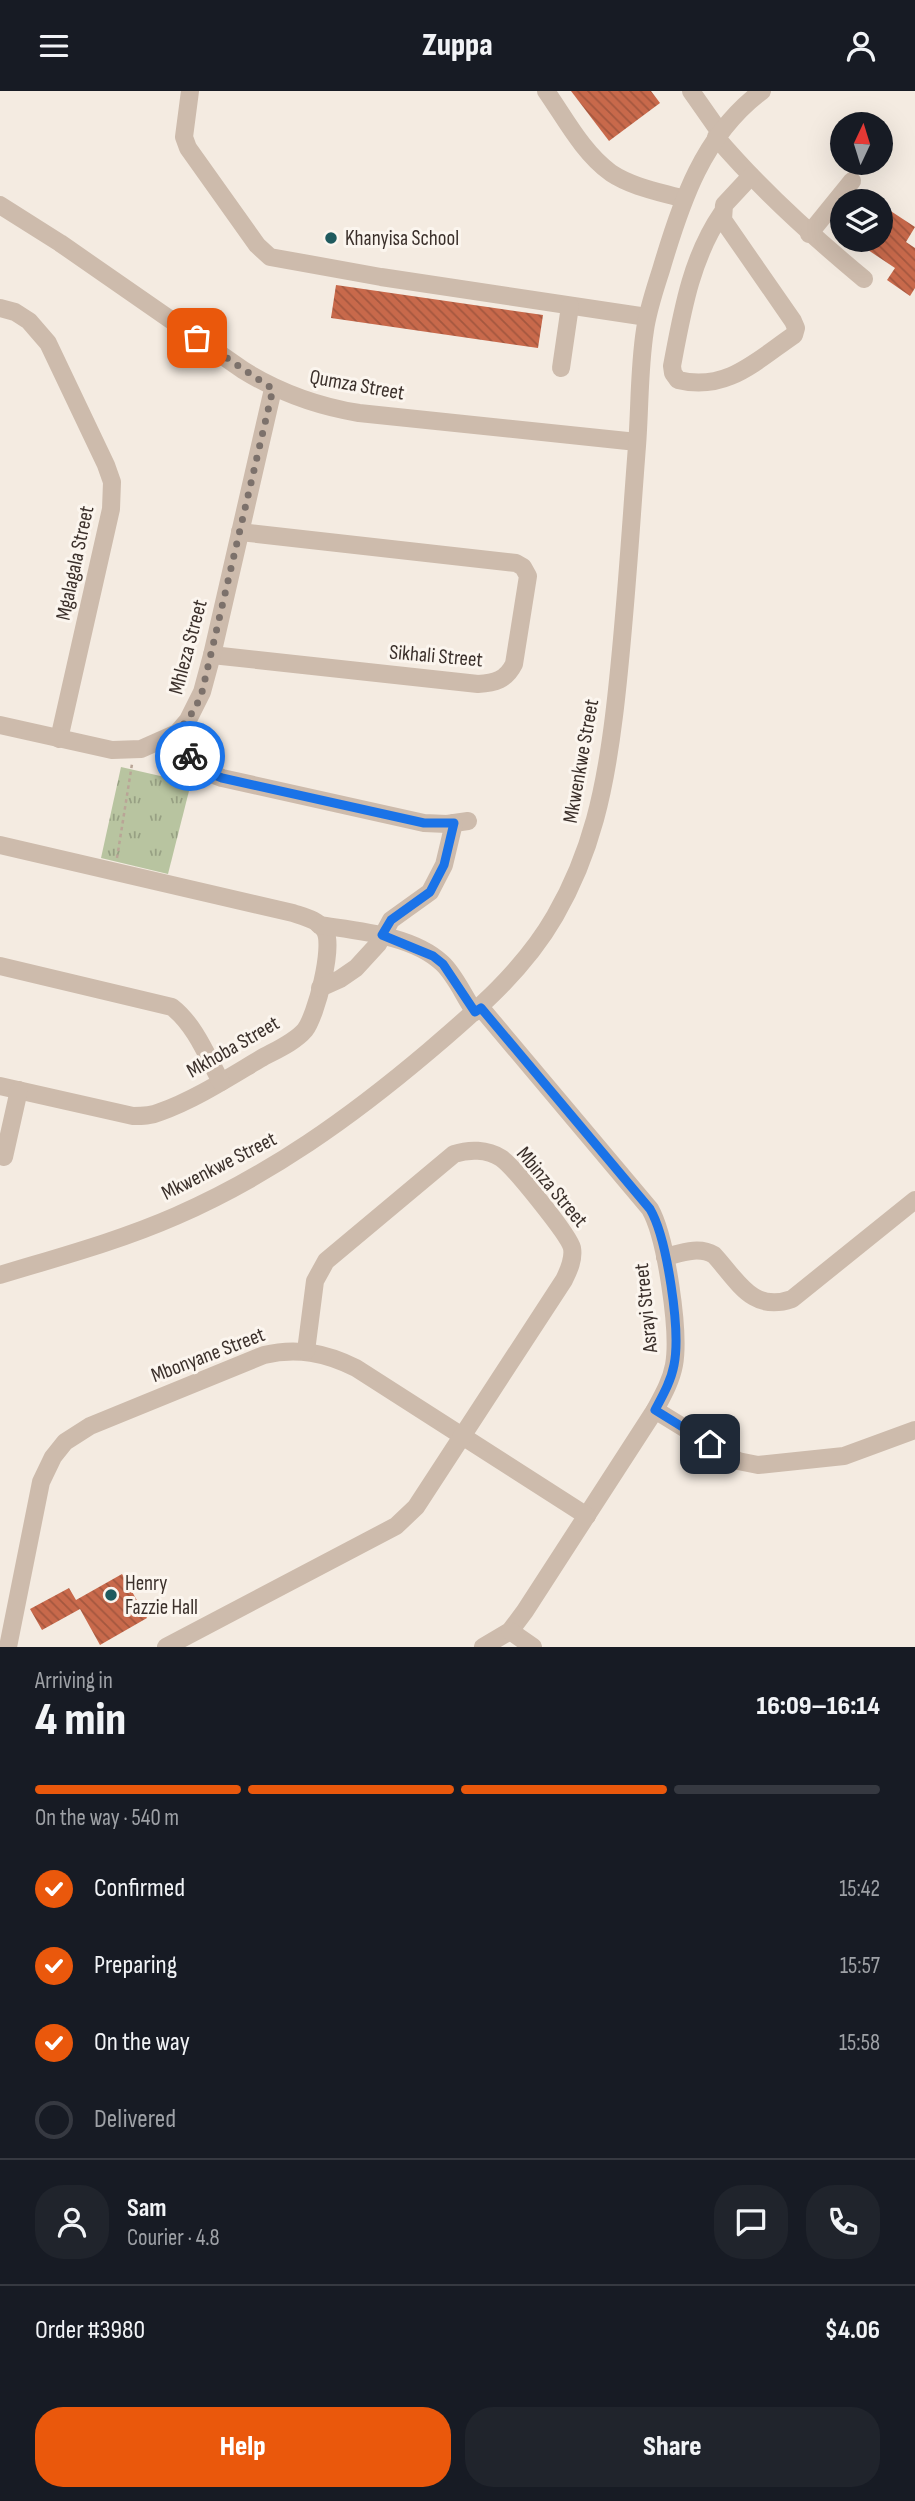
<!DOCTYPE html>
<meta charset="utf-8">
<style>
:root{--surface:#171b24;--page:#20242c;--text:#f1f3f6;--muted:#9ea1a6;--line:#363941;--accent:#ea580c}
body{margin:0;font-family:"Sofia Sans Condensed",sans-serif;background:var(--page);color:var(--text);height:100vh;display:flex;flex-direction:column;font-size:26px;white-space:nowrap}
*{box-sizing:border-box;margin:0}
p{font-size:23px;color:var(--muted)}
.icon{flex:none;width:38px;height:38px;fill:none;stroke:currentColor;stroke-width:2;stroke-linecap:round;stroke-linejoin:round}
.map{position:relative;height:1556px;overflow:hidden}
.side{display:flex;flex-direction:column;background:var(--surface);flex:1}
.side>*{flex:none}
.needle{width:46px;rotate:4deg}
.fabs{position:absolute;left:830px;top:21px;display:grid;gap:14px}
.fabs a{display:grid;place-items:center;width:63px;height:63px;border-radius:50%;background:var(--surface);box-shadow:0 7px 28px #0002;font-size:35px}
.pin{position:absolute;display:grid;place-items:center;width:60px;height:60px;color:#fff;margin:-30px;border-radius:14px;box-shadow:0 4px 10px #0006}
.courier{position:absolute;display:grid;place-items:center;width:70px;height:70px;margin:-35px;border:5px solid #1a73e8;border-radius:50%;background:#fff;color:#222;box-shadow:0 2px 9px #0007}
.summary em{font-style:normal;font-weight:800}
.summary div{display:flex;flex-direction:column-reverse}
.summary{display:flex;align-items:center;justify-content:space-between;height:119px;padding:0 35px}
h1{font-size:46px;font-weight:800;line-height:52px}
.bar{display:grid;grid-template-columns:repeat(4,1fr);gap:10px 7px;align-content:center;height:84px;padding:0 35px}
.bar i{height:9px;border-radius:5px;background:var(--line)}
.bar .active{background:var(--accent)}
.bar p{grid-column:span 4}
.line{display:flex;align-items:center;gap:18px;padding:0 35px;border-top:2px solid var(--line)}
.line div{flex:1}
.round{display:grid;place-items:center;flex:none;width:74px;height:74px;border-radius:28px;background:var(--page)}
ol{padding:0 35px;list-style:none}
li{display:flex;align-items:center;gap:21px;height:77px}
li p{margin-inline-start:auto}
li .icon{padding:7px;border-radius:50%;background:var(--accent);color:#fff;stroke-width:4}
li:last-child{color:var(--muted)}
li i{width:38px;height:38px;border:4px solid var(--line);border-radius:50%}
.cta{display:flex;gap:14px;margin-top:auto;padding:14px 35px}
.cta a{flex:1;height:80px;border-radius:28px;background:var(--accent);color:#fff;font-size:28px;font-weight:800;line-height:80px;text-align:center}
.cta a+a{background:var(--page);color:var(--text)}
header{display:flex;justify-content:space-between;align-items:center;height:91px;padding:0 35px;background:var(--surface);font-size:32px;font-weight:800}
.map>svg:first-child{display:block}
.park{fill:url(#park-tufts)}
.building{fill:url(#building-back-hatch)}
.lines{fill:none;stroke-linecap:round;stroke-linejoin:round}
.path{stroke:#b9a596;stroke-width:2.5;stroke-dasharray:3.5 3.5;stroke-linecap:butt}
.minor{stroke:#cdbbac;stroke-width:18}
.done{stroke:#7c716b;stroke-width:7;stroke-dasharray:0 12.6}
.route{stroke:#1a73e8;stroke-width:9}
.poi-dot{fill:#1f5a5e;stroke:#fbf5ee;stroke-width:2.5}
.labels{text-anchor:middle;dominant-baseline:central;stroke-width:6;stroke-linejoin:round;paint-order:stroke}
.poi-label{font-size:21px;fill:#3b302b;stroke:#fbf5ee;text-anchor:start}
.street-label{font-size:21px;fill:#3b302b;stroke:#fbf5ee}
</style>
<header><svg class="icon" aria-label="menu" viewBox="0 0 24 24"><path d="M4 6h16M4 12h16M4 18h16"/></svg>Zuppa<svg class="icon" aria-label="person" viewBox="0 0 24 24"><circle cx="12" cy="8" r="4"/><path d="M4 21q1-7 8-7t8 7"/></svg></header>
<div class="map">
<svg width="915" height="1556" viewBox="0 0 915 1556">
<defs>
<pattern id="park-tufts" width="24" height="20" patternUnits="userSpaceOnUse" patternTransform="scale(1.75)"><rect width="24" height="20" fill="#b8c4a0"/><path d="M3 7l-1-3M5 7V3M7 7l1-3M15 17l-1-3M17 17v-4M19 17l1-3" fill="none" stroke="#97a083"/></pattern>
<pattern id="building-back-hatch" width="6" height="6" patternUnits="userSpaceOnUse" patternTransform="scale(1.75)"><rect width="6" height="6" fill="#c8694b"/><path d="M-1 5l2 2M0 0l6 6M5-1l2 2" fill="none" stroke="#a4573f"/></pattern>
</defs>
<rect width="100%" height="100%" fill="#f4ebe1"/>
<path class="park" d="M121,676L191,692L168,783L101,767Z"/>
<g class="building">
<path d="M571,0H651L660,12L609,50Z"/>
<path d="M880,113L915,136L906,151L915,157V197L910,205L887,189L895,177L853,149H880Z"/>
<path d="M336,194L543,224L538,257L331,227Z"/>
<path d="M122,1483L147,1527L100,1554L80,1518L42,1539L30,1518L69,1497L76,1509Z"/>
</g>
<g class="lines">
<path class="path" d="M117,767L132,673"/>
<g class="minor">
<path d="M190,0L184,46L188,57L257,154L270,166L381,186L647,226"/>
<path d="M546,0C565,27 583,62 611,82C632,96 660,101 684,108"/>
<path d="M691,0L719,40"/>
<path d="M716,46C761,99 811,144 864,188"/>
<path d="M0,114L60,152L243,279C280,302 316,315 359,322L637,351"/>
<path d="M722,122C691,167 682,222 672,275L673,282L678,289C726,301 756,270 794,244L796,237L793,230L723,129L724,114L751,85"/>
<path d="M809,143L852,90"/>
<path d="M0,217L15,221L29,230L48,252L106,374L112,391L111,418L59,648"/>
<path d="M561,277L570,215"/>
<path d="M212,564L478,593C495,592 506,589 514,573L528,485L523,476L516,472L240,441"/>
<path d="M0,634L112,659L141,658L177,642L188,629L202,601L212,564L273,298"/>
<path d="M177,642L199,678L222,687L424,732L447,733L468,730"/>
<path d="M0,754L293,822C305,826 319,829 325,840C334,856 316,925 305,939C294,952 274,960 260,968C228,987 194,1009 160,1021C151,1025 142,1025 133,1025L0,995"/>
<path d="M319,834C357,840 412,844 442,872C456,885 464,906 475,921"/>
<path d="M0,875L172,916C195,934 207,965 221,991"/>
<path d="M320,897L340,888L356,877L378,853L391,829L430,801L444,774L454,732"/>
<path d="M481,917L650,1118C666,1146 680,1241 674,1274C671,1290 663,1304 655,1319L525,1520L510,1540L483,1556"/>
<path d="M4,1066L19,999"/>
<path d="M665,1166C681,1162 699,1155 714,1164C738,1190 752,1222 792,1208L915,1109"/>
<path d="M0,1184C59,1166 119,1150 176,1125C270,1084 351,1026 429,960C476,920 524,879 555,825C592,761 605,698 614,625C625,536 630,445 637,355C640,316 639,277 645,239C648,218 655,198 661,179C681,111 703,44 762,0"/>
<path d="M655,1319L738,1370L758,1374L844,1365L915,1339"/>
<path d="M510,1540L533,1556"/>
<path d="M8,1556L41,1391L53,1366L65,1351L90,1335L264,1264C297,1256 326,1262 356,1277L587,1425"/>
<path d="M166,1556L396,1435L416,1416L564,1189C569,1179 574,1168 572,1157C569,1144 513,1075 501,1067C487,1058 469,1058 454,1063L326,1170L315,1190L306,1260"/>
</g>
</g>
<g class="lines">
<path class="done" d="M190,665L177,642L195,618L202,601L273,298L197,247"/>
<path class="route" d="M190,665L200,678L222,687L424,732H454L444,774L430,801L391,829L382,844L433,865L443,873L475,921L481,917L650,1118C667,1147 681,1240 674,1274C671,1290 663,1304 655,1319L710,1353"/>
</g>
<g class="poi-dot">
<circle cx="331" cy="147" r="7"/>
<circle cx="111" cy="1504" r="7"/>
</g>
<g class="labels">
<g class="poi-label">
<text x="345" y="147">Khanyisa School</text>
<text x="125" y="1492">Henry<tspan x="125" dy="24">Fazzie Hall</tspan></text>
</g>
<g class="street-label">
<text transform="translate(357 294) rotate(10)">Qumza Street</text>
<text transform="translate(75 472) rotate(-78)">Mgalagala Street</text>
<text transform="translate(188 556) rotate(-75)">Mhleza Street</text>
<text transform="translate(436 565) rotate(5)">Sikhali Street</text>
<text transform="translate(581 670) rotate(-80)">Mkwenkwe Street</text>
<text transform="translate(233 956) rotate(-30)">Mkhoba Street</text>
<text transform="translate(219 1075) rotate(-27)">Mkwenkwe Street</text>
<text transform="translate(552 1096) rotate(50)">Mbinza Street</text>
<text transform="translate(646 1217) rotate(-96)">Asrayi Street</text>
<text transform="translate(208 1264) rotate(-21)">Mbonyane Street</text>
</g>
</g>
</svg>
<div class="fabs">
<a><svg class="needle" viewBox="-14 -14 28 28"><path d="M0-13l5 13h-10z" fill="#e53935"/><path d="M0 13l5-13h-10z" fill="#9ea1a6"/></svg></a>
<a><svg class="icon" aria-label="layers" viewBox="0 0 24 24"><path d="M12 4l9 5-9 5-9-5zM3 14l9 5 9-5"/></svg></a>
</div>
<div class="pin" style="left:197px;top:247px;background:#ea580c"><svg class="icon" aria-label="bag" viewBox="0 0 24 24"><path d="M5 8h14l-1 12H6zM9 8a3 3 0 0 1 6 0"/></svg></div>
<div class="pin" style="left:710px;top:1353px;background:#1f2937"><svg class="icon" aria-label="home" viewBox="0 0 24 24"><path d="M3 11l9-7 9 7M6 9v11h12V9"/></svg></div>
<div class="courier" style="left:190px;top:665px"><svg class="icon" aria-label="bike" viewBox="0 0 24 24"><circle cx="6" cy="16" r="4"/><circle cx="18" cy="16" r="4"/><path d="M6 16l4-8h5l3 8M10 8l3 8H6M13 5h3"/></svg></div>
</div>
<section class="side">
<div class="summary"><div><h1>4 min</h1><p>Arriving in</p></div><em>16:09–16:14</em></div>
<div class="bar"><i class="active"></i><i class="active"></i><i class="active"></i><i></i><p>On the way · 540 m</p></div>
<ol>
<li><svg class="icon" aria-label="check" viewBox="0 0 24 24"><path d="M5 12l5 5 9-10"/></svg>Confirmed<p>15:42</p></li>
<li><svg class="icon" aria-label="check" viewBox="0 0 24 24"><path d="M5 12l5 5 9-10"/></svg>Preparing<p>15:57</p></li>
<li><svg class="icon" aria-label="check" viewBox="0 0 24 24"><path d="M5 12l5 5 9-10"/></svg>On the way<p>15:58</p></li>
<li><i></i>Delivered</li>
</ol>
<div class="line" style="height:126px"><a class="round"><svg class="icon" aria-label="person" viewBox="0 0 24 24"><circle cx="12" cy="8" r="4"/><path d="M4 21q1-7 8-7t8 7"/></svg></a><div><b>Sam</b><p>Courier · 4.8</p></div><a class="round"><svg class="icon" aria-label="chat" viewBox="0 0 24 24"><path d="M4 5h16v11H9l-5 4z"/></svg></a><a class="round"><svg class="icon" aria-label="phone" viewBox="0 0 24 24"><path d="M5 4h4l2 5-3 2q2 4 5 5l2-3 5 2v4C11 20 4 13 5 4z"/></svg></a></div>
<div class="line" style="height:91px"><div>Order #3980</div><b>$4.06</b></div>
<div class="cta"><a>Help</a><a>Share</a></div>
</section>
